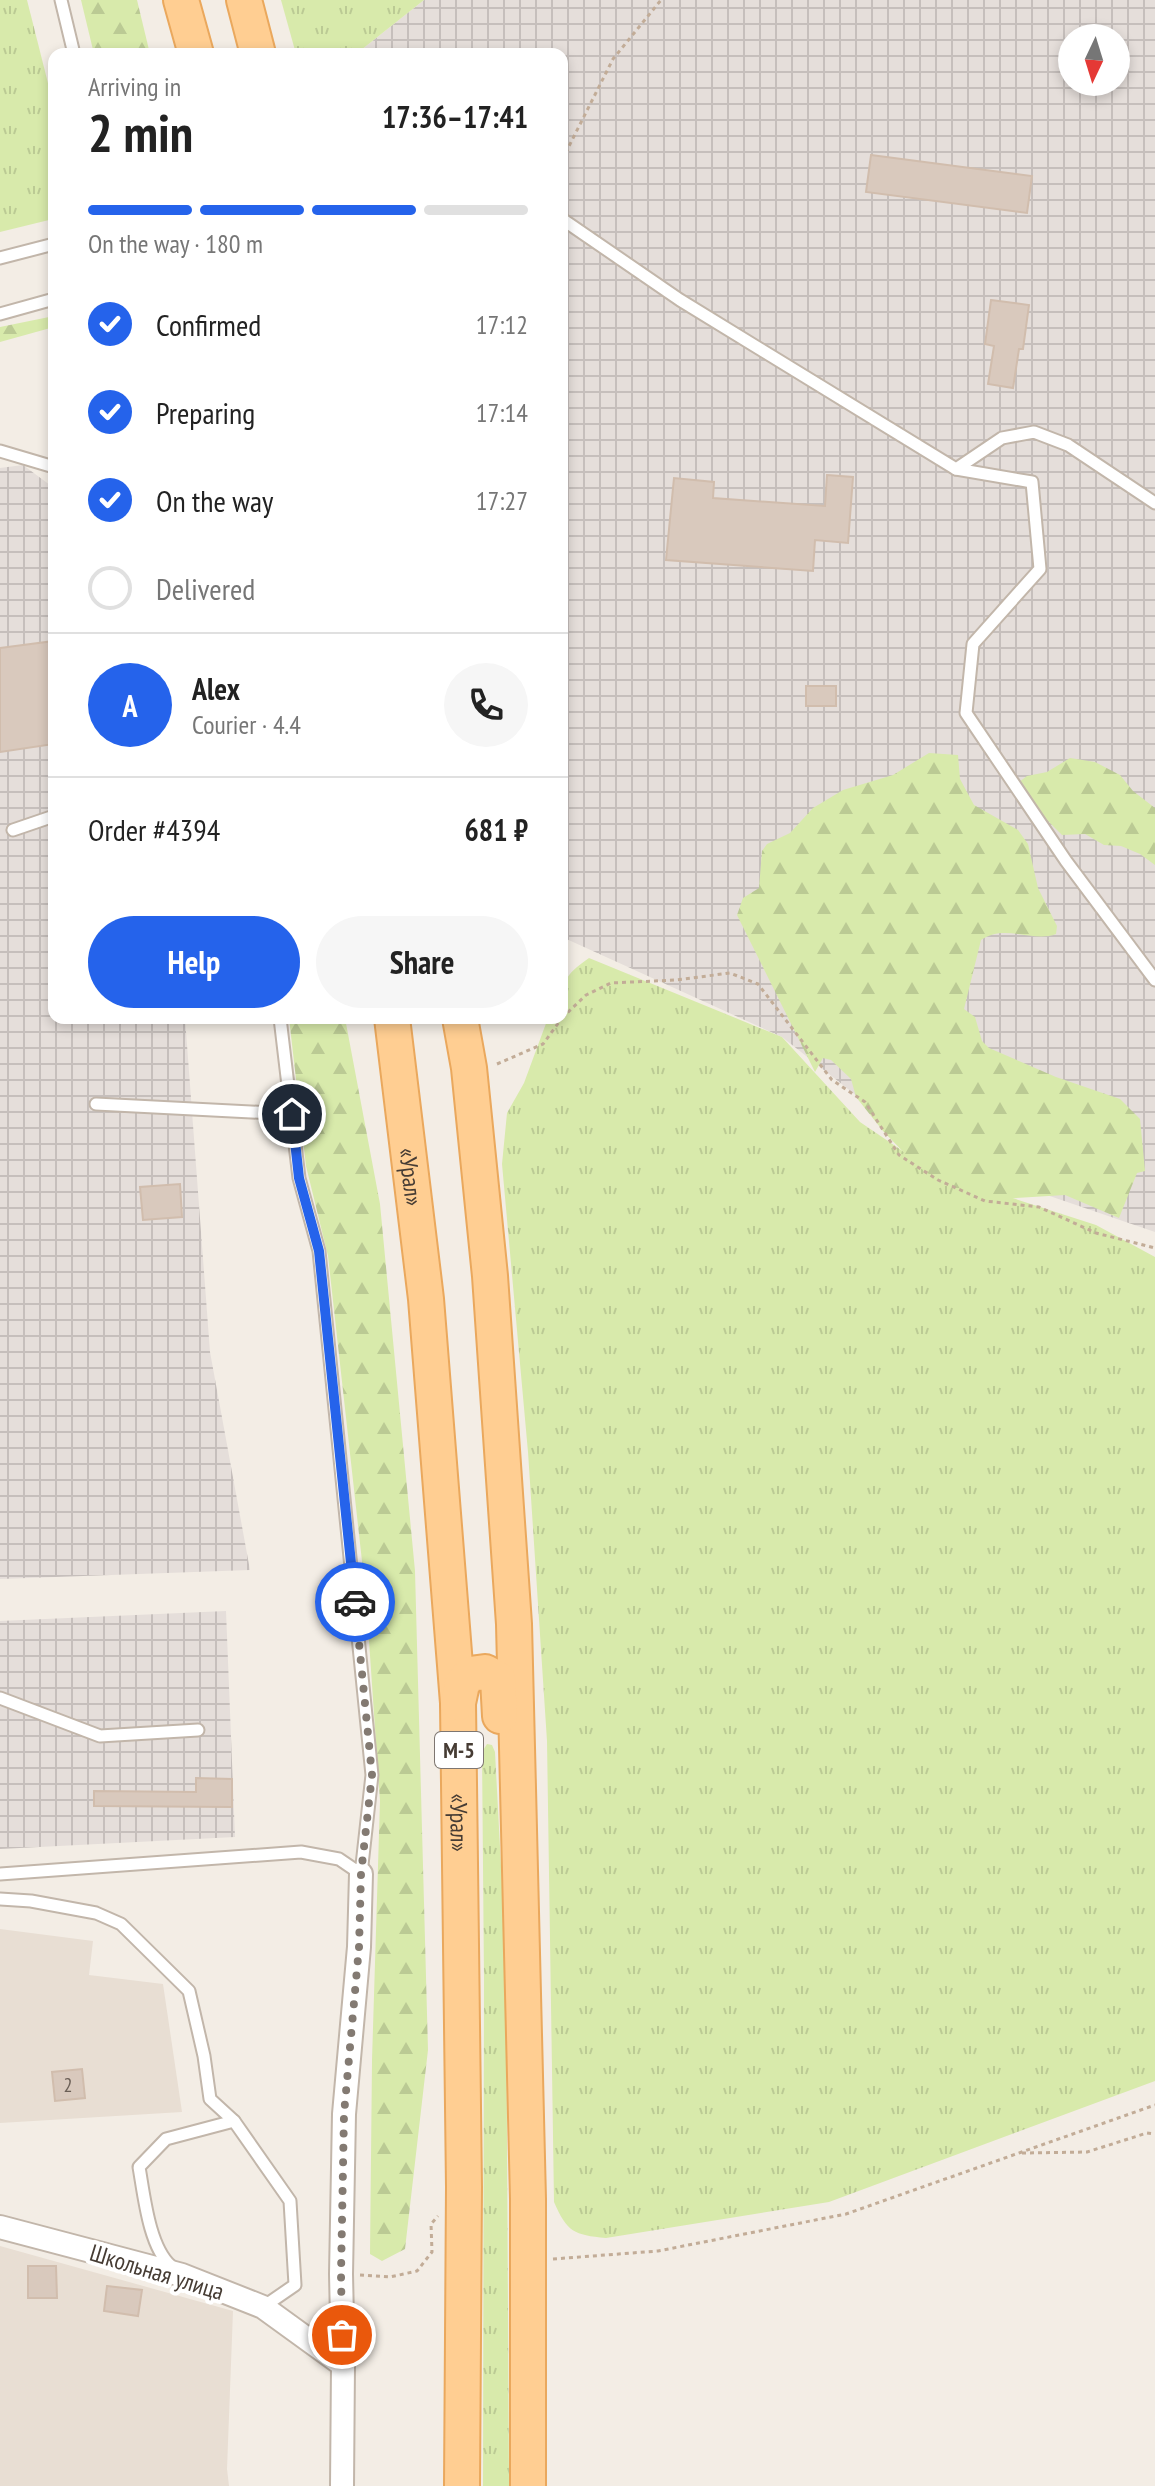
<!DOCTYPE html>
<meta charset="utf-8">
<style>
:root{--surface:#fff;--page:#f6f6f6;--text:#222;--muted:#767676;--line:#e0e0e0;--accent:#2563eb}
body{margin:0;font-family:"PT Sans Narrow",sans-serif;background:var(--page);color:var(--text);height:100vh;display:flex;flex-direction:column;font-size:30px;white-space:nowrap}
*{box-sizing:border-box;margin:0}
p{font-size:26px;color:var(--muted)}
.icon{flex:none;width:44px;height:44px;fill:none;stroke:currentColor;stroke-width:2;stroke-linecap:round;stroke-linejoin:round}
.map{position:relative;flex:1;overflow:hidden}
.drawer{position:absolute;left:48px;top:48px;width:520px;height:976px;display:flex;flex-direction:column;background:var(--surface);border-radius:16px;box-shadow:0 4px 12px #0003}
.drawer>*{flex:none}
.needle{width:52px;rotate:184deg}
.fabs{position:absolute;left:1058px;top:24px;display:grid;gap:16px}
.fabs a{display:grid;place-items:center;width:72px;height:72px;border-radius:50%;background:var(--surface);box-shadow:0 4px 12px #0003;font-size:40px}
.pin{position:absolute;display:grid;place-items:center;width:68px;height:68px;color:#fff;margin:-34px;border:4px solid #fff;border-radius:50%;box-shadow:0 2px 8px #0007}
.courier{position:absolute;display:grid;place-items:center;width:80px;height:80px;margin:-40px;border:6px solid #2563eb;border-radius:50%;background:#fff;color:#222;box-shadow:0 2px 10px #0007}
.head em{font-style:normal;font-weight:600}
.head div{display:flex;flex-direction:column-reverse}
.head{display:flex;align-items:center;justify-content:space-between;height:136px;padding:0 40px}
h1{font-size:52px;font-weight:600;line-height:60px}
.bar{display:grid;grid-template-columns:repeat(4,1fr);gap:12px 8px;align-content:center;height:96px;padding:0 40px}
.bar i{height:10px;border-radius:6px;background:var(--line)}
.bar .selected{background:var(--accent)}
.bar p{grid-column:span 4}
.line{display:flex;align-items:center;gap:20px;padding:0 40px;border-top:2px solid var(--line)}
.line div{flex:1}
.round{display:grid;place-items:center;flex:none;width:84px;height:84px;border-radius:42px;background:var(--page)}
ol{padding:0 40px;list-style:none}
li{display:flex;align-items:center;gap:24px;height:88px}
li p{margin-inline-start:auto}
li .icon{padding:8px;border-radius:50%;background:var(--accent);color:#fff;stroke-width:4}
li:last-child{color:var(--muted)}
li i{width:44px;height:44px;border:4px solid var(--line);border-radius:50%}
.action{display:flex;gap:16px;margin-top:auto;padding:16px 40px}
.action a{flex:1;height:92px;border-radius:48px;background:var(--accent);color:#fff;font-size:32px;font-weight:600;line-height:92px;text-align:center}
.action a+a{background:var(--page);color:var(--text)}
.map>svg:first-child{display:block}
.residential{fill:#e8ded3}
.industrial{fill:url(#industrial-grid);fill-rule:evenodd}
.grass{fill:url(#grass-tufts)}
.forest{fill:url(#forest-firs)}
.building{fill:#d9c9bd;stroke:#d1bdad;stroke-width:2}
.lines{fill:none;stroke-linecap:round;stroke-linejoin:round}
.lane-casing{stroke:#c2b6aa;stroke-width:15}
.street-casing{stroke:#c2b6aa;stroke-width:26}
.primary-casing{stroke:#eaa85d;stroke-width:38}
.path{stroke:#c2ac97;stroke-width:3;stroke-dasharray:4 4;stroke-linecap:butt}
.lane{stroke:#fff;stroke-width:11}
.street{stroke:#fff;stroke-width:22}
.primary{stroke:#ffce92;stroke-width:34}
.done{stroke:#837a72;stroke-width:8;stroke-dasharray:0 14.4}
.route{stroke:#2563eb;stroke-width:10}
.labels{text-anchor:middle;dominant-baseline:central;stroke-width:8;stroke-linejoin:round;paint-order:stroke}
.number-label{font-size:20px;fill:#6b5f56}
.shield{fill:#fff;stroke:#7e7671;stroke-width:2}
.shield-label{font-size:22px;font-weight:bold;fill:#463c34}
.street-label{font-size:24px;fill:#463c34;stroke:#fff}
</style>
<div class="map">
<svg width="1155" height="2486" viewBox="0 0 1155 2486">
<defs>
<pattern id="industrial-grid" width="8" height="8" patternUnits="userSpaceOnUse" patternTransform="scale(2)"><rect width="8" height="8" fill="#e5deda"/><path d="M0 4h8M4 0v8" fill="none" stroke="#c6bfbc"/></pattern>
<pattern id="grass-tufts" width="24" height="20" patternUnits="userSpaceOnUse" patternTransform="scale(2)"><rect width="24" height="20" fill="#d8eaab"/><path d="M3 7l-1-3M5 7V3M7 7l1-3M15 17l-1-3M17 17v-4M19 17l1-3" fill="none" stroke="#bbca94"/></pattern>
<pattern id="forest-firs" width="22" height="20" patternUnits="userSpaceOnUse" patternTransform="scale(2)"><rect width="22" height="20" fill="#d8eaab"/><path d="M5 1l3.5 6h-7zM16 11l3.5 6h-7z" fill="#bbca94"/></pattern>
</defs>
<rect width="100%" height="100%" fill="#f3ede5"/>
<g class="residential">
<path d="M0,1929L93,1941L89,1975L163,1984L182,2112L0,2123Z"/>
<path d="M0,2246L233,2311L227,2469L229,2486H0Z"/>
</g>
<g class="industrial">
<path d="M424,0H1155V1232L933,1156L782,1037L562,937V54H356ZM1072,38H1116V82H1072Z"/>
<path d="M23,465L54,488V1018H185L210,1352L250,1570L0,1579V468Z"/>
<path d="M226,1611L235,1837L0,1849V1621Z"/>
</g>
<g class="grass">
<path d="M0,0H27L54,107V215L49,220L0,232Z"/>
<path d="M281,0H424L356,54H296Z"/>
<path d="M589,958L782,1037L860,1122L935,1173L1096,1225L1155,1257V2081L829,2202L606,2238C574,2235 567,2232 554,2202L547,1741L528,1452L502,1164L507,1113L524,1083L548,1018H562C562,985 560,978 589,958Z"/>
<path d="M487,1744L492,1745L495,1752L506,1961L509,2486H483L484,1979L482,1752Z"/>
</g>
<g class="forest">
<path d="M81,0H137L150,54H94Z"/>
<path d="M54,316V327L0,342V327Z"/>
<path d="M929,753L958,755L960,779L974,805L1018,830L1028,844L1038,888L1057,926L1056,934C1032,943 1005,923 981,940L964,1009L975,1017L982,1041L989,1048L1056,1077L1120,1099L1140,1119L1145,1171L1137,1173L1119,1218L1065,1195L1001,1199L968,1188H950L917,1166L883,1131L856,1097L851,1079L831,1060L823,1058L815,1072L737,915L743,898L759,888L762,851L767,844L790,833L813,808L843,790L893,775Z"/>
<path d="M1070,758L1095,762L1120,775L1133,791L1155,808V865L1140,854L1121,846L1104,845L1085,834L1062,835L1025,798L1019,782L1027,776L1047,772Z"/>
<path d="M289,1018H345L380,1204L415,1571L428,2050L405,2249L382,2261L370,2254L372,2060L380,1801L366,1597L328,1256L306,1166Z"/>
</g>
<g class="building">
<path d="M871,155L1032,176L1027,213L866,192Z"/>
<path d="M991,300L1029,305L1023,349H1019L1013,388L988,384L994,346L985,344Z"/>
<path d="M827,475L853,477L848,543L815,540L813,571L666,560L674,478L714,482L713,498L825,506Z"/>
<path d="M54,641V744L0,752V648Z"/>
<rect x="806" y="686" width="30" height="20"/>
<path d="M180,1184L182,1217L143,1220L140,1187Z"/>
<path d="M196,1778L232,1779V1807L94,1806V1791L196,1792Z"/>
<path d="M82,2069L85,2098L55,2101L52,2072Z"/>
<path d="M28,2266H56L57,2298H28Z"/>
<path d="M107,2286L142,2290L138,2316L104,2311Z"/>
</g>
<g class="lines">
<g class="lane-casing">
<g id="lane">
<path d="M61,0L74,54"/>
<path d="M562,219L680,300L956,469L1002,438L1034,432L1068,445L1155,503"/>
<path d="M0,258L54,244"/>
<path d="M0,314L54,299"/>
<path d="M0,451L54,467"/>
<path d="M956,469L1032,482L1040,569L973,644L966,713L1066,861L1155,980"/>
<path d="M13,830L54,816"/>
<path d="M96,1104L292,1114"/>
<path d="M0,1698L100,1736L198,1730"/>
<path d="M0,1874L301,1852L339,1859L361,1874L372,1775L319,1251L299,1178L280,1018"/>
<path d="M0,1899L31,1901L96,1913L121,1924L189,1991L204,2056L210,2099L234,2121L290,2201L295,2285L263,2307"/>
<path d="M171,2266C149,2247 144,2195 139,2167L166,2139L234,2121"/>
</g>
</g>
<g class="street-casing">
<g id="street">
<path d="M0,2227L182,2275L263,2307L343,2365"/>
<path d="M342,2486L343,2365L341,2274L344,2114L359,1947L361,1874"/>
</g>
</g>
<g class="primary-casing">
<g id="primary">
<path d="M181,0L196,54"/>
<path d="M244,0L258,54"/>
<path id="s1" d="M392,1018L426,1299L458,1703L464,2187L462,2486"/>
<path d="M460,1018L469,1068L490,1276L514,1624L528,2199V2486"/>
<path d="M458,1703L462,1684L470,1674L485,1672L498,1679L500,1716"/>
</g>
</g>
<g class="path">
<path d="M562,160L613,59L661,0"/>
<path d="M562,1018L586,995L611,983L676,980L730,973L758,984L832,1080L865,1102L899,1155L938,1180L985,1201L1039,1207L1096,1233L1155,1248"/>
<path d="M497,1064L543,1044L562,1018"/>
<path d="M1022,2153L1087,2152L1147,2133L1155,2134"/>
<path d="M553,2259L658,2251L846,2214L1155,2105"/>
<path d="M360,2275L390,2277L417,2271L432,2252L431,2224L438,2216"/>
</g>
<use href="#lane" class="lane"/>
<use href="#street" class="street"/>
<use href="#primary" class="primary"/>
</g>
<g class="lines">
<path class="done" d="M342,2335L341,2274L344,2114L359,1947L361,1874L372,1775L355,1602"/>
<path class="route" d="M292,1114L299,1178L319,1251L355,1602"/>
</g>
<g class="labels">
<g class="number-label">
<text x="68" y="2085">2</text>
</g>
<rect class="shield" x="435" y="1732" width="48" height="36" rx="6"/>
<g class="shield-label">
<text x="459" y="1750">М-5</text>
</g>
<g class="street-label">
<text stroke="none"><textPath href="#s1" startOffset="160">«Урал»</textPath></text>
<text stroke="none"><textPath href="#s1" startOffset="808">«Урал»</textPath></text>
<text transform="translate(157 2272) rotate(17)">Школьная улица</text>
</g>
</g>
</svg>
<div class="fabs">
<a><svg class="needle" viewBox="-14 -14 28 28"><path d="M0-13l5 13h-10z" fill="#e53935"/><path d="M0 13l5-13h-10z" fill="#767676"/></svg></a>
</div>
<div class="pin" style="left:342px;top:2335px;background:#ea580c"><svg class="icon" aria-label="bag" viewBox="0 0 24 24"><path d="M5 8h14l-1 12H6zM9 8a3 3 0 0 1 6 0"/></svg></div>
<div class="pin" style="left:292px;top:1114px;background:#1f2937"><svg class="icon" aria-label="home" viewBox="0 0 24 24"><path d="M3 11l9-7 9 7M6 9v11h12V9"/></svg></div>
<div class="courier" style="left:355px;top:1602px"><svg class="icon" aria-label="car" viewBox="0 0 24 24"><path d="M5 17H2v-5l4-1 3-4h7l3 4 3 1v5h-3M9 17h6M6 11h13"/><circle cx="7" cy="17" r="2"/><circle cx="17" cy="17" r="2"/></svg></div>
<section class="drawer">
<div class="head"><div><h1>2 min</h1><p>Arriving in</p></div><em>17:36–17:41</em></div>
<div class="bar"><i class="selected"></i><i class="selected"></i><i class="selected"></i><i></i><p>On the way · 180 m</p></div>
<ol>
<li><svg class="icon" aria-label="check" viewBox="0 0 24 24"><path d="M5 12l5 5 9-10"/></svg>Confirmed<p>17:12</p></li>
<li><svg class="icon" aria-label="check" viewBox="0 0 24 24"><path d="M5 12l5 5 9-10"/></svg>Preparing<p>17:14</p></li>
<li><svg class="icon" aria-label="check" viewBox="0 0 24 24"><path d="M5 12l5 5 9-10"/></svg>On the way<p>17:27</p></li>
<li><i></i>Delivered</li>
</ol>
<div class="line" style="height:144px"><b class="round" style="background:var(--accent);color:#fff">A</b><div><b>Alex</b><p>Courier · 4.4</p></div><a class="round"><svg class="icon" aria-label="phone" viewBox="0 0 24 24"><path d="M5 4h4l2 5-3 2q2 4 5 5l2-3 5 2v4C11 20 4 13 5 4z"/></svg></a></div>
<div class="line" style="height:104px"><div>Order #4394</div><b>681 ₽</b></div>
<div class="action"><a>Help</a><a>Share</a></div>
</section>
</div>
